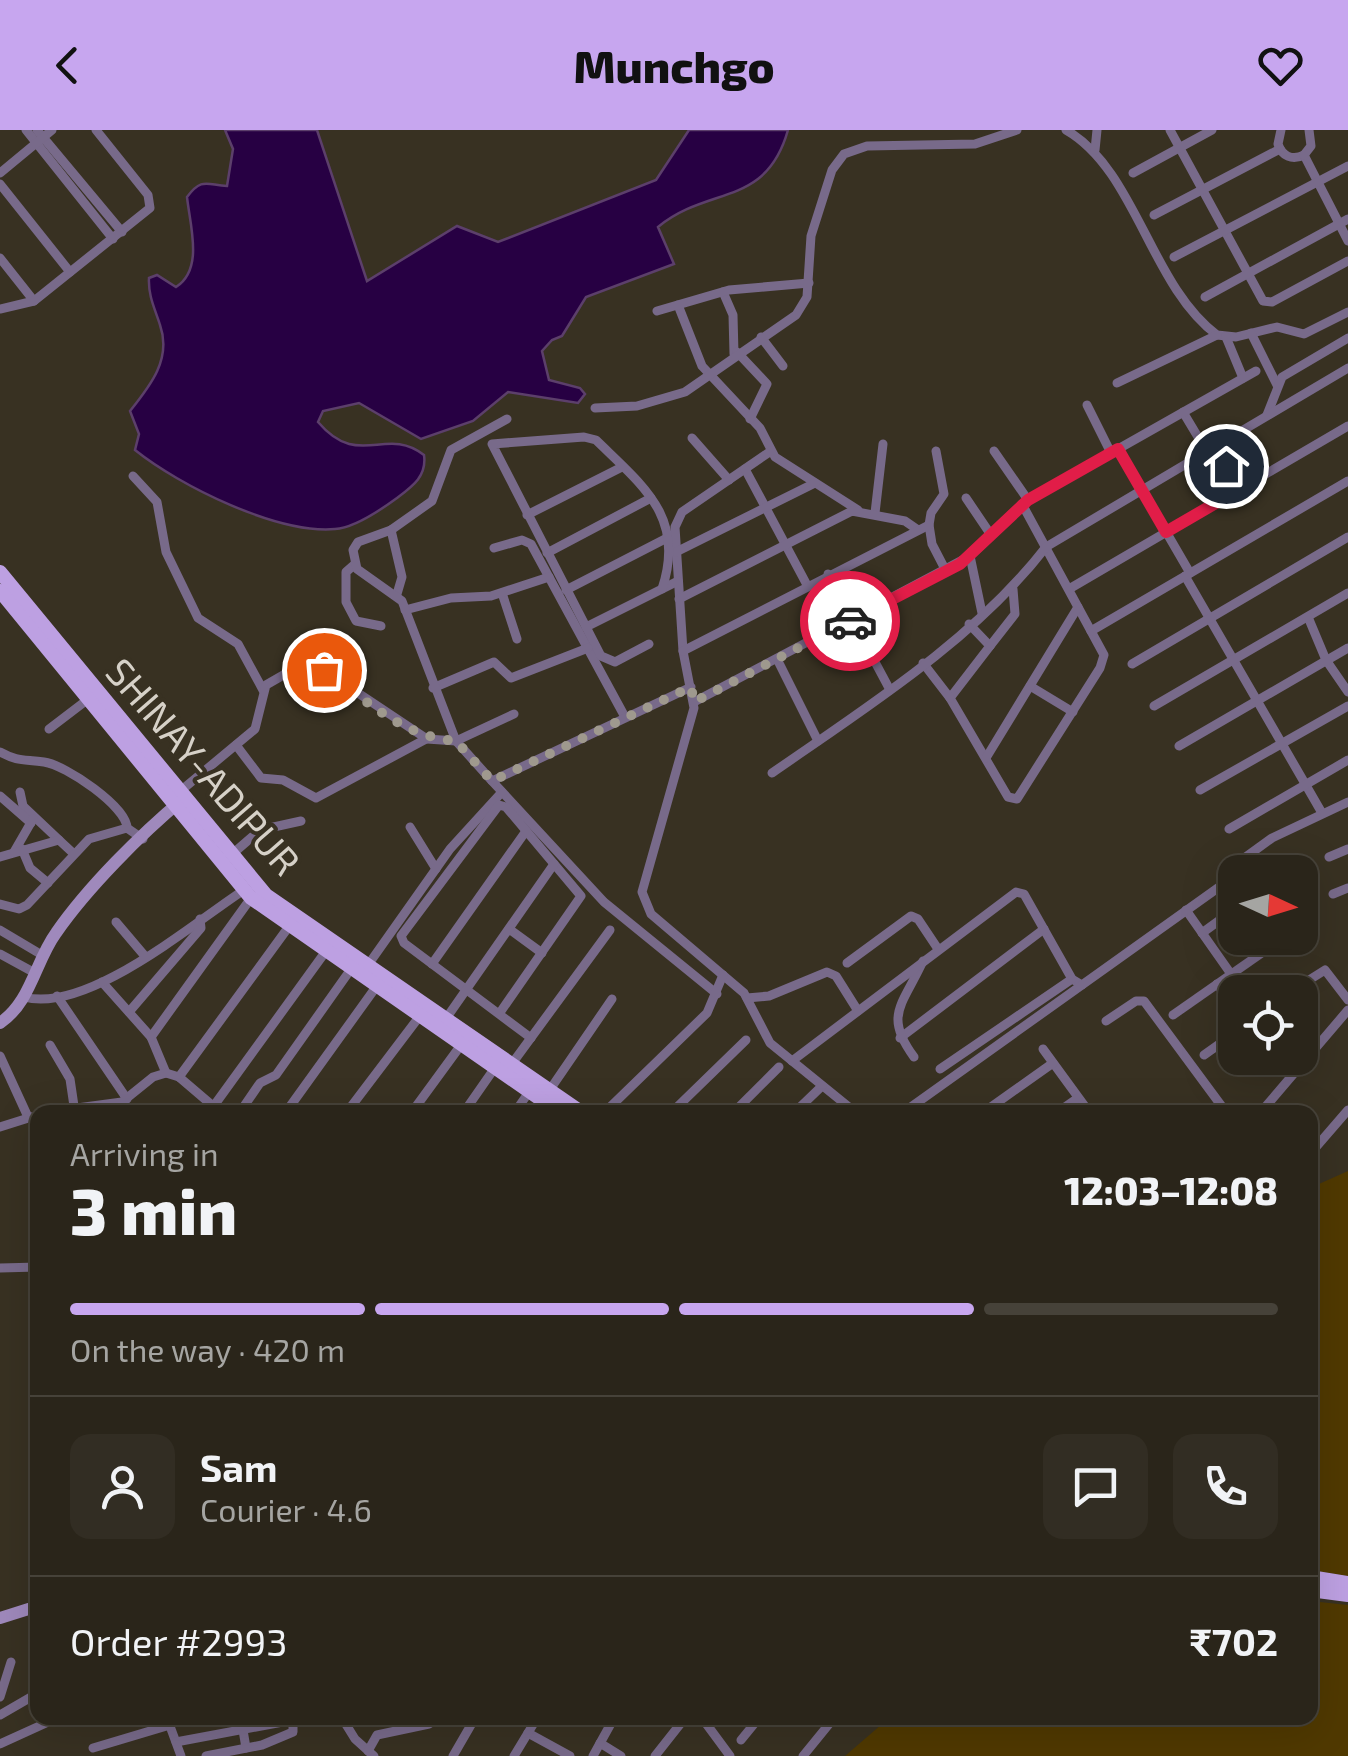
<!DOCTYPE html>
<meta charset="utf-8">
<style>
:root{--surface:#2a251a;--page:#322d23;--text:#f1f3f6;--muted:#a5a5a2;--line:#464239;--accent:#c7a6ef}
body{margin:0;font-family:"Exo 2",sans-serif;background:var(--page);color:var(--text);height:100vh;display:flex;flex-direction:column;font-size:38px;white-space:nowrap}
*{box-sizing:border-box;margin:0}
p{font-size:32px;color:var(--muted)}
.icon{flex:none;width:55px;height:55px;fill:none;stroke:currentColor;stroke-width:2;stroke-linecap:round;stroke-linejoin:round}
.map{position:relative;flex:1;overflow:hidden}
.sheet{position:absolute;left:30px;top:975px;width:1288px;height:620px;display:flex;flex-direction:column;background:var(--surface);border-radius:20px;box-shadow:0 10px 40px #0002,0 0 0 2px var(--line)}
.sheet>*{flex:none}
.needle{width:65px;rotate:94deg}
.controls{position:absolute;left:1218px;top:725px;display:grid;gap:20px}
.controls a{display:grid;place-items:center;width:100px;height:100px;border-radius:20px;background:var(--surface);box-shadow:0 10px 40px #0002,0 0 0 2px var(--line);font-size:50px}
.pin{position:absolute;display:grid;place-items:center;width:85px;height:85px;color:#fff;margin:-42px;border:5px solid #fff;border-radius:50%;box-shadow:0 2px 10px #0007}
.courier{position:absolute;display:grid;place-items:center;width:100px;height:100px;margin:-50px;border:8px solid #e11d48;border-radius:50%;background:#fff;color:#222;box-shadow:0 2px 12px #0007}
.summary em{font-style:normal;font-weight:800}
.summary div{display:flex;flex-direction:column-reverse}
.summary{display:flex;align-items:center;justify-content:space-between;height:170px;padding:0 40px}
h1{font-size:65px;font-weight:800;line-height:75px}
.bar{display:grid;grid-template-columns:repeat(4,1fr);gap:15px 10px;align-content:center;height:120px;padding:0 40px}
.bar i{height:12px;border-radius:8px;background:var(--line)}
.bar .active{background:var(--accent)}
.bar p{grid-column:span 4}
.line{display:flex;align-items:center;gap:25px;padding:0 40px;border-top:2px solid var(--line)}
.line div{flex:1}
.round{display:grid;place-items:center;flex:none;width:105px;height:105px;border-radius:20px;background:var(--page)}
header{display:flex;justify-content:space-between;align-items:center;height:130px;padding:0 40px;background:var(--accent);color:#111;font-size:45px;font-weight:800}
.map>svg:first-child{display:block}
.green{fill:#503900}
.water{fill:#270043;stroke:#5c3f6b;stroke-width:2.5}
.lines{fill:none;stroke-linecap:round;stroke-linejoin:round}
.street{stroke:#786a8a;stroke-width:9}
.secondary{stroke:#9f89bc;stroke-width:12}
.primary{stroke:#bda0e2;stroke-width:14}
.done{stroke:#9f998e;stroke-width:10;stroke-dasharray:0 18}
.route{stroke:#e11d48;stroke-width:12}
.labels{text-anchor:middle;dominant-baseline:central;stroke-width:8;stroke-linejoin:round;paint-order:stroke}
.street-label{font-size:38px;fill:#d6d1c8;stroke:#383122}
</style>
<header><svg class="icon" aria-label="back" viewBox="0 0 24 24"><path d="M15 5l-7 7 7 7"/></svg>Munchgo<svg class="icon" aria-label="heart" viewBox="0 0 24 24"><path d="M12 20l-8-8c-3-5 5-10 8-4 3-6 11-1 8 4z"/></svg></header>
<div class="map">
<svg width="1348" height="1626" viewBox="0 0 1348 1626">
<rect width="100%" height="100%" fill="#383122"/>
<g class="green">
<path d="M1348,1041V1446L1310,1440V1058Z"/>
<path d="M1310,1471L1348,1475V1626H845L889,1588H1310Z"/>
</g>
<path class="water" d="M225,0H317L367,151L457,96L498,112L656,50L689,0H788C766,78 709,55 658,97L674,134L586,167L562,206L552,210L542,221L549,250L580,258L585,264L578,273L508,262L473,291L421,309L359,273L323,281L318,292C359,340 385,295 424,325C427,346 413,356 397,368C382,379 354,398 335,399C277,404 180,356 135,320L139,304L130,281C150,256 172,229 160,195C155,179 148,166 149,148L157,145L176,157C204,139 190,96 187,67C202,47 207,55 227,56L233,19Z"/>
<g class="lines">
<g class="street">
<path d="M26,0L113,109"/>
<path d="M37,0L122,102"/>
<path d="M1066,0C1136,40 1150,155 1217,205L1236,207L1277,197L1304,204L1348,182"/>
<path d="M1170,0L1263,171L1272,172L1348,131"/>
<path d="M1281,0L1278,14C1282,26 1292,31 1304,25"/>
<path d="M1095,20L1097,0"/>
<path d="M1304,25L1348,111"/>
<path d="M1304,25L1311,16L1309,0"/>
<path d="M0,43L52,0"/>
<path d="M1133,43L1212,0"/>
<path d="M0,54L70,142"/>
<path d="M1154,85L1280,19"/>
<path d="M1174,127L1348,36"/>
<path d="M0,128L34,171"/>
<path d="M723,162L733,185L734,224"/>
<path d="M1205,167L1348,89"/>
<path d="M678,175L702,236L760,298L775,327L858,380"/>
<path d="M0,179L34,171L150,78L148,65L96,0"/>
<path d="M657,181L729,160L809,153"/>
<path d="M1251,203L1277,255"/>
<path d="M761,207L783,236"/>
<path d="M1226,207L1243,248"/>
<path d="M737,222L767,254L750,289"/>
<path d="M1117,253L1217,205"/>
<path d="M1087,275L1111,323"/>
<path d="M595,278L637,276L685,262L796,185L807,167L811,106L832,40L844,24L867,16L975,14L1017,0"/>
<path d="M1183,282L1207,322"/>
<path d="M1267,285L1282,247L1348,208"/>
<path d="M692,308L729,350"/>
<path d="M1118,319L1190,443"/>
<path d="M771,321L682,382L675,397L683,521L694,578L642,762L651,784L744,863L770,913L855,982"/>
<path d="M936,321L944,364L931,383L929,395L932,414L946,441"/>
<path d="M994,321L1028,370"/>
<path d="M745,339L807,455"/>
<path d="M133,346L157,372L166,422L198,488L238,514L263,560"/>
<path d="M966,368L991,405"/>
<path d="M1221,369L1225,335L1240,304"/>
<path d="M875,383L883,314"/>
<path d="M527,385L622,337"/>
<path d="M391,400L402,447L397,464"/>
<path d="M494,418L522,410L531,414L625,587"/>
<path d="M676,422L815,353"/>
<path d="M547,423L651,368"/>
<path d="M354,435L346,442V472L356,491L381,496"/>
<path d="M828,444L890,560"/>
<path d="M1185,446L1322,683"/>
<path d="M1069,459L1348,296"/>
<path d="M566,460L667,408"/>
<path d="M502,463L517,509"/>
<path d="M679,469L852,381L905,391L918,400"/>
<path d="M405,480L451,468L491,466L549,447"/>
<path d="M982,483L970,426L1028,370L1256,241"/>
<path d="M1308,487L1326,530L1348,562"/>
<path d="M969,494L990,516L950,568L1008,667L1017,669L1100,538L1104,525L1022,374"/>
<path d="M586,497L678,451"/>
<path d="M1091,501L1348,351"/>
<path d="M649,514L615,532L601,526L492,314L584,307L596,310C643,356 686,387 662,459"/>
<path d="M990,516L1015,484L1013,459"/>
<path d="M683,521L929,395"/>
<path d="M777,529L818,611"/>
<path d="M923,533L950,568"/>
<path d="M1132,534L1348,407"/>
<path d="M1030,556L1073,582"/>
<path d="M691,557L492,651L604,772L717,864"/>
<path d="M433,558L494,532L511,548L588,518"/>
<path d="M694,572L970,426"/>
<path d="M1154,576L1348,463"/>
<path d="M49,599L87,570"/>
<path d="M236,615L261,648L283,650L316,668L426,609"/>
<path d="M1179,616L1348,518"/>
<path d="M0,622C18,632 25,629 44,632C66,635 127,677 127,698"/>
<path d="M986,628L1078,477"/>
<path d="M772,643C867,577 974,510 1046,417L1348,238"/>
<path d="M492,651L456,611L402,471L357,439L353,420L358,412L391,400L432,371L451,320L507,289"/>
<path d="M1200,660L1348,576"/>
<path d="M20,662L23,676L59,710"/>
<path d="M178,663L255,599L266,555L299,536L319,537L427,609L456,611L514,584"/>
<path d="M0,666L31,693"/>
<path d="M410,697L436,739"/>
<path d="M1229,699L1348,630"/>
<path d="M22,719L30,738L48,753"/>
<path d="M14,722L33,689"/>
<path d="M230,726L260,700L301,691"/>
<path d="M0,727L59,710L74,724"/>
<path d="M1329,727L1348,719"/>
<path d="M1333,764L1348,758"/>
<path d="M0,774L19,779L27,775L89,709L127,698L143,709"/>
<path d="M1186,780L1231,844"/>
<path d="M116,792L144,825"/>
<path d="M509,799L542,823"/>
<path d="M0,800L42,825"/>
<path d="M1202,803L1235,779"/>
<path d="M0,824L35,843"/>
<path d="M847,833L911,786L918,789L938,819"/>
<path d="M432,834L526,701"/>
<path d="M368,835L450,719L502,662"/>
<path d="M102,852L151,907L166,943"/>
<path d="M1217,854L1235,879"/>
<path d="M1290,862L1325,840L1348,870"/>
<path d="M57,866L127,969"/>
<path d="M24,867C87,884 192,794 244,760"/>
<path d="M747,868L769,866L827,842L836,846L858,881"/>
<path d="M129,882L201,798L200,789"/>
<path d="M499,884L581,766L506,677L499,675L401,806L404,813L531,908"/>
<path d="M1173,885L1283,808"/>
<path d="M445,890L554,734"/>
<path d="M1106,891L1136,871H1144L1226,982"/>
<path d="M151,907L251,768"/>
<path d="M900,908L1044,799"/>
<path d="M50,915L70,949L74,976"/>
<path d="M1043,919L1089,982"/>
<path d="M1204,925L1235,903"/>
<path d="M0,926L28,987"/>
<path d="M914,927C883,885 903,875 923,831"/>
<path d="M792,931L1016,762L1024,764L1072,849L1082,855"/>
<path d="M511,935L610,800"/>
<path d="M940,939L1072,849"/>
<path d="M179,947L290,795"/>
<path d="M549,961L612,869"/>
<path d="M213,977L326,821"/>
<path d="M47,982L122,972L153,947L166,943L179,947L220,982"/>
<path d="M240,982L260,953L276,945L351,839"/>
<path d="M286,982L376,857"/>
<path d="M347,982L419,887"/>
<path d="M412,982L461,915"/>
<path d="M464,982L494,939"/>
<path d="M515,982L529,962"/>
<path d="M605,982L707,883L723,845"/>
<path d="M672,982L746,910"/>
<path d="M734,982L779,937"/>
<path d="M795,982L822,956"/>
<path d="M904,982L1222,755L1243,729L1272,708L1348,672"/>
<path d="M984,982L1053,933"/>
<path d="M1058,982L1078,968"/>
<path d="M1261,982L1348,880"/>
<path d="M0,997L38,985"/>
<path d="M1310,1024L1348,980"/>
<path d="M0,1138L38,1137"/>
<path d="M0,1567L11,1532"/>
<path d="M0,1585L38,1563"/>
<path d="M167,1588L181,1626"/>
<path d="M241,1588L246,1618"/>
<path d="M342,1588L355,1609L374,1626"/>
<path d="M702,1588L730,1626"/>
<path d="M528,1603L570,1626"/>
<path d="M741,1610L759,1588"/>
<path d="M176,1612L304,1588"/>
<path d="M600,1613L621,1626"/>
<path d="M0,1614L57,1588"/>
<path d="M93,1618L170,1595"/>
<path d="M368,1621L377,1605L429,1594L436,1588"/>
<path d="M206,1626L262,1615L293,1602V1591"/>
<path d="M453,1626L475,1588"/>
<path d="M514,1626L537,1588"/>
<path d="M593,1626L614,1588"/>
<path d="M655,1626L685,1588"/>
<path d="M803,1626L834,1588"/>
</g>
<g class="secondary">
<path d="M0,893C31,872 35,832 56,803C87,758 141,704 183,669"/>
<path d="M0,1488L38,1476"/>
</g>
<g class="primary">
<path d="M0,442L266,765L581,982"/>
<path d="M0,461L251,768L559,982"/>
<path d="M1310,1447L1348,1453"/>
<path d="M1310,1460L1348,1465"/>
</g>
</g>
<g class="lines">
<path class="done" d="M324,540C366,570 403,607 456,611L492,651L691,557L694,572L850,491"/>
<path class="route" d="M850,491L960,434L1028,370L1118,319L1166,402L1221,370L1226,336"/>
</g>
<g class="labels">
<g class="street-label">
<text transform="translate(204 636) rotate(49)">SHINAY-ADIPUR</text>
</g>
</g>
</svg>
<div class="controls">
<a><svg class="needle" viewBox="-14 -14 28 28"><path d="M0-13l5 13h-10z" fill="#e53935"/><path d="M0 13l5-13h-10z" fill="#a5a5a2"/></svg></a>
<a><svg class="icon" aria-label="locate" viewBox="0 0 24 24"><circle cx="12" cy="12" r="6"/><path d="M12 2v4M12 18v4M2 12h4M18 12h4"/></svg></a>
</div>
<div class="pin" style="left:324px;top:540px;background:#ea580c"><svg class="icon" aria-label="bag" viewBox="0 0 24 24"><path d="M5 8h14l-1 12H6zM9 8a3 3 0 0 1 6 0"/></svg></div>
<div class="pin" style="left:1226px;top:336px;background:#1f2937"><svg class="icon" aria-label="home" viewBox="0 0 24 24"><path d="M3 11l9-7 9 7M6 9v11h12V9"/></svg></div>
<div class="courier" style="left:850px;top:491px"><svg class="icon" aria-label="car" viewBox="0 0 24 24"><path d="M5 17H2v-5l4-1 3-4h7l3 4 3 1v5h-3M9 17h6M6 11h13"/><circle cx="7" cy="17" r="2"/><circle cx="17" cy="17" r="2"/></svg></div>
<section class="sheet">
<div class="summary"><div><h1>3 min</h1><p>Arriving in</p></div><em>12:03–12:08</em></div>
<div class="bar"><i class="active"></i><i class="active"></i><i class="active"></i><i></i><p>On the way · 420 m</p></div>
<div class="line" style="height:180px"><a class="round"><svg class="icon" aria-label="person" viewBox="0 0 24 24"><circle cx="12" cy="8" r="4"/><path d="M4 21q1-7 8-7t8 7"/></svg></a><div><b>Sam</b><p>Courier · 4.6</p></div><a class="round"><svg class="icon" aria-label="chat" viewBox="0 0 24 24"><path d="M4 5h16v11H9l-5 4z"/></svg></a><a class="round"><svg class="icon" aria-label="phone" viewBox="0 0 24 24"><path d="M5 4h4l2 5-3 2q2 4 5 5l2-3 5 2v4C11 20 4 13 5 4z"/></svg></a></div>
<div class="line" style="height:130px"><div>Order #2993</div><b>₹702</b></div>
</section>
</div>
